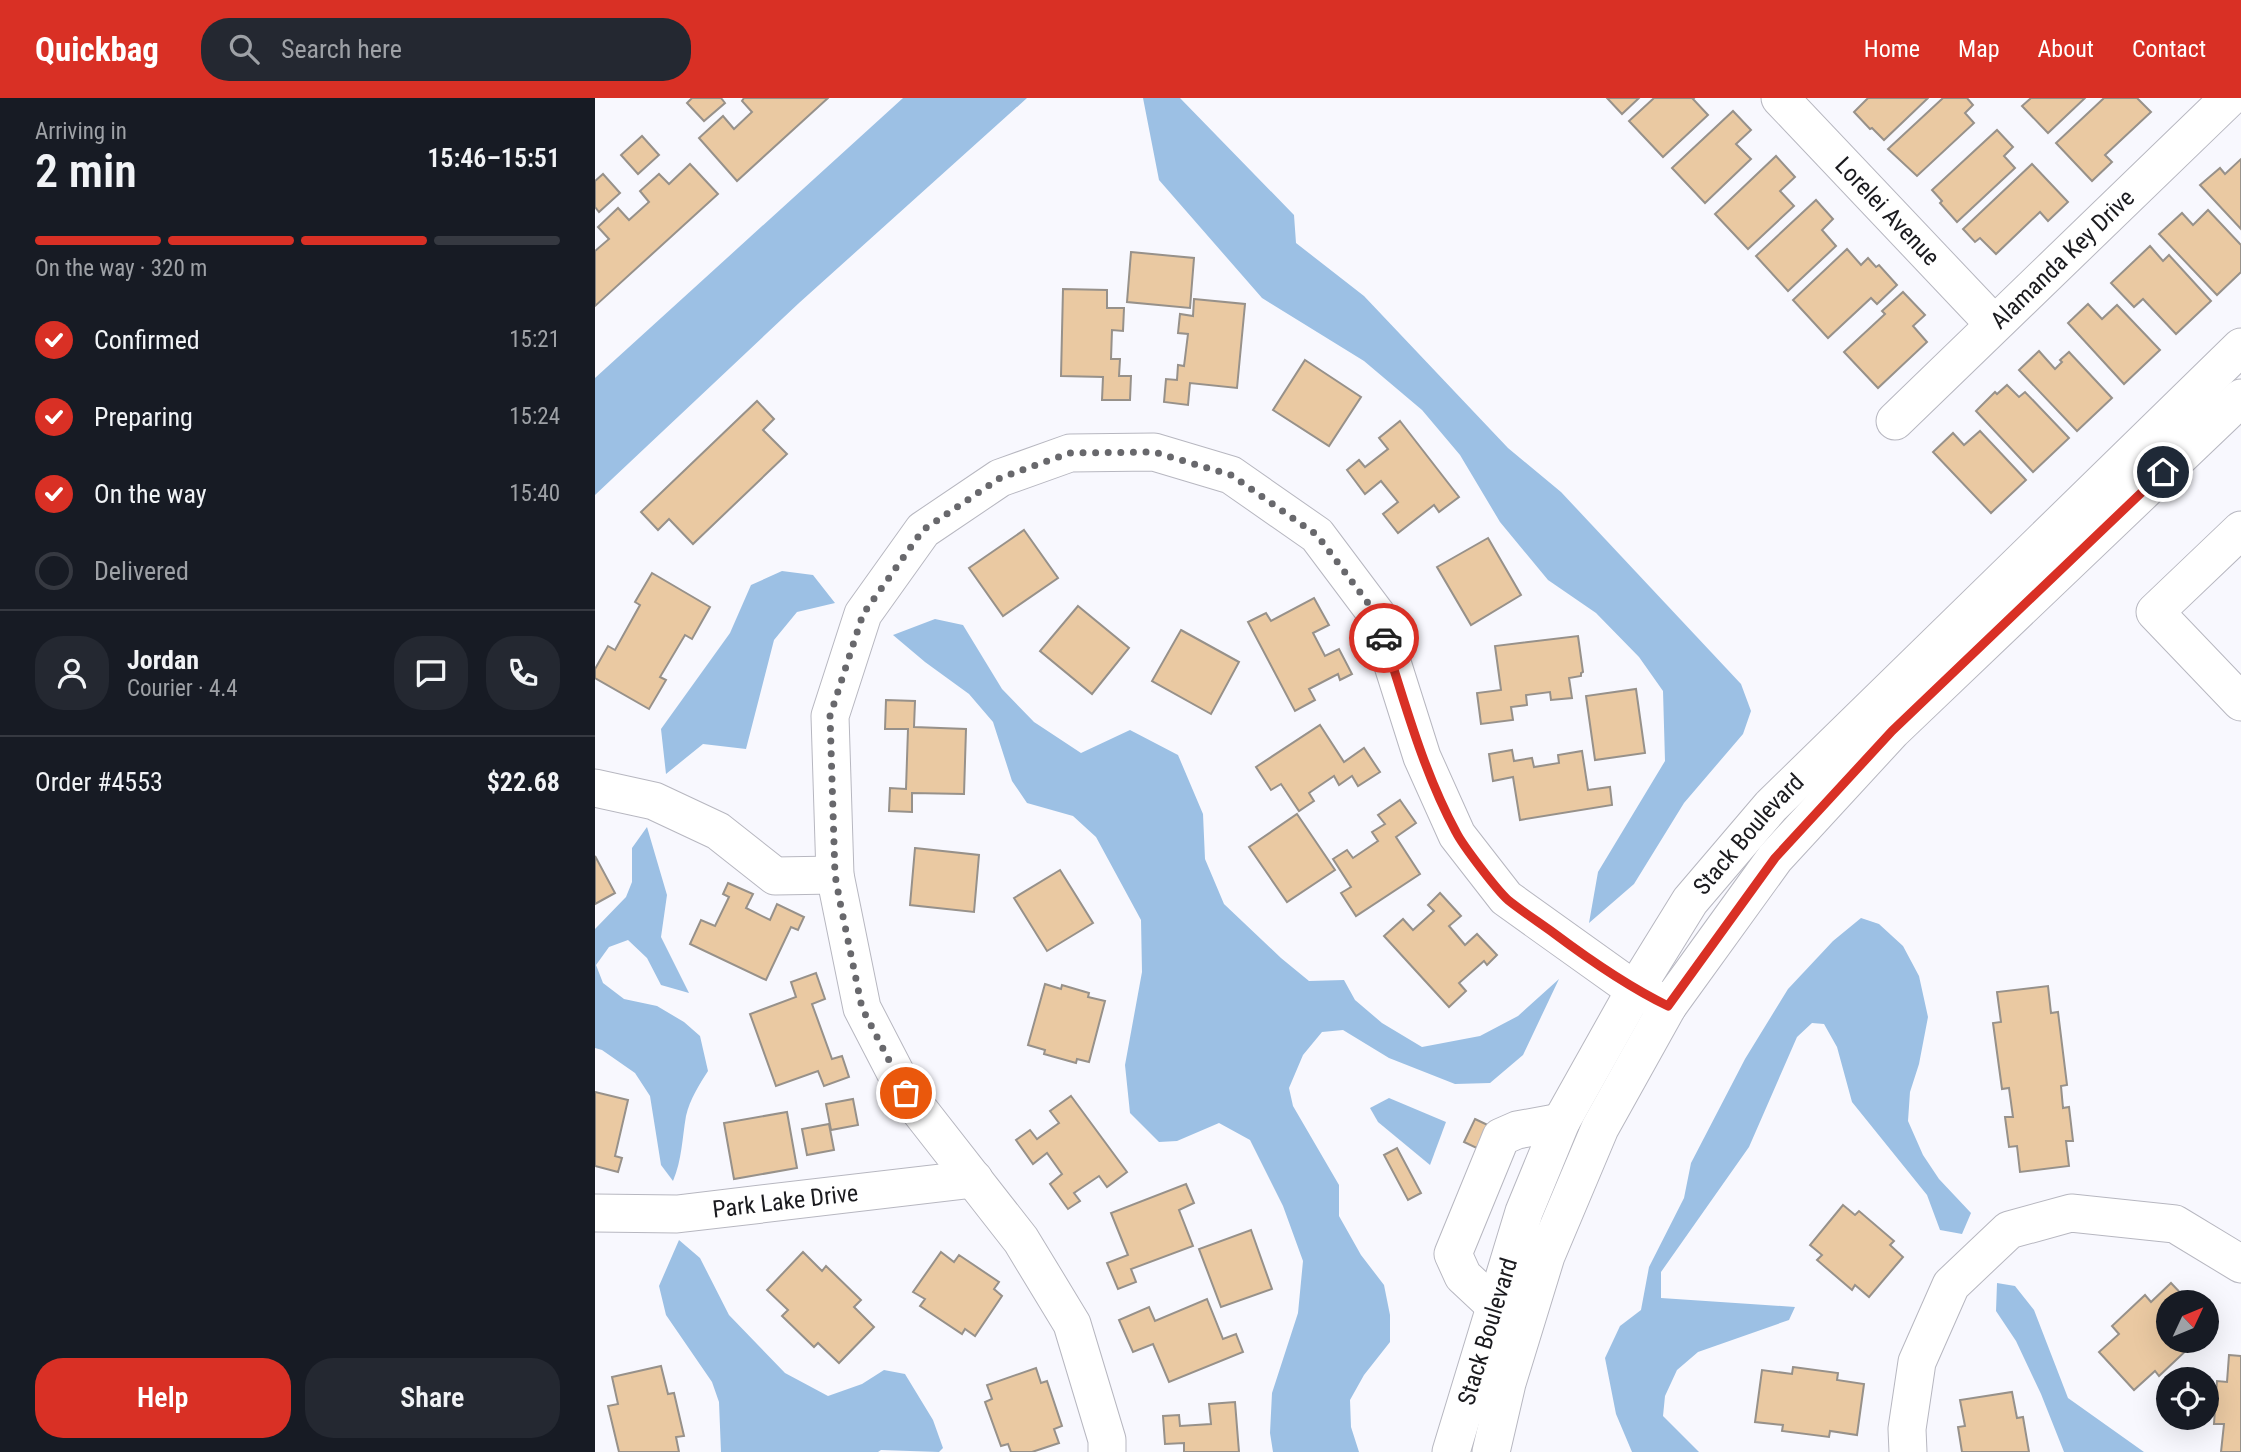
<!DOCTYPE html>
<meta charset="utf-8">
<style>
:root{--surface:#171b24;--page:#242831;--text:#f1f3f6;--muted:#9ea1a6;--line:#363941;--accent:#d93025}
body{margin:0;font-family:"Roboto Condensed",sans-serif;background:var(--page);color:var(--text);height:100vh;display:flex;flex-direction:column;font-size:26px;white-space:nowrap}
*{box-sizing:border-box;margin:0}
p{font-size:23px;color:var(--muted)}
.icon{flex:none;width:38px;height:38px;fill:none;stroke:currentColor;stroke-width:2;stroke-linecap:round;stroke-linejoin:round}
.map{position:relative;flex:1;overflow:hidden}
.panel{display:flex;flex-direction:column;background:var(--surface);width:595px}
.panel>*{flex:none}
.needle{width:46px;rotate:46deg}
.tools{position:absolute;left:1561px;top:1192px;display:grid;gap:14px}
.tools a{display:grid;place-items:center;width:63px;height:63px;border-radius:50%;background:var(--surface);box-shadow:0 7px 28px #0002;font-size:35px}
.pin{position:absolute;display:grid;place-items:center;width:60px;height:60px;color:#fff;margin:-30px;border:4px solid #fff;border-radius:50%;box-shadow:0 2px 7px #0007}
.courier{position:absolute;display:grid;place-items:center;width:70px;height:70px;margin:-35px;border:5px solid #d93025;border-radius:50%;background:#fff;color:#222;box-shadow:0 2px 9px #0007}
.overview em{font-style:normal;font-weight:600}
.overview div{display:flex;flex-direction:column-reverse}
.overview{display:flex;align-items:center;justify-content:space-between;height:119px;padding:0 35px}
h1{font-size:46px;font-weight:600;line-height:52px}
.bar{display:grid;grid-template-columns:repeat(4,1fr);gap:10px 7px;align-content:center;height:84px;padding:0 35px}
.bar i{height:9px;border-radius:5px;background:var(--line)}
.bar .current{background:var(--accent)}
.bar p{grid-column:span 4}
.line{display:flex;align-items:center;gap:18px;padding:0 35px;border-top:2px solid var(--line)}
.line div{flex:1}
.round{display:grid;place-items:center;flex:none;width:74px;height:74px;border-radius:28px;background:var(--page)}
ol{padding:0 35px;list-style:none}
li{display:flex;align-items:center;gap:21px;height:77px}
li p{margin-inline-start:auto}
li .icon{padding:7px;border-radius:50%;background:var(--accent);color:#fff;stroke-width:4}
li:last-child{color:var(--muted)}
li i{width:38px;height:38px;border:4px solid var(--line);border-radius:50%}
.primary-button{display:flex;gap:14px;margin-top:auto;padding:14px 35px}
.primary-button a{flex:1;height:80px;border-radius:28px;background:var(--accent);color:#fff;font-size:28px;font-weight:600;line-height:80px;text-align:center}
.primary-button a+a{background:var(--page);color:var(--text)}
header{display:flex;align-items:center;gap:42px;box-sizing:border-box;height:98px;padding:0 35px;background:var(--accent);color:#fff}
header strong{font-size:33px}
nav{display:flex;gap:38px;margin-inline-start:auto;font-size:24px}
.search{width:490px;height:63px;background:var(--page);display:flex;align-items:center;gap:18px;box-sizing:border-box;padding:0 24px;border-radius:28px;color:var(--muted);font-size:26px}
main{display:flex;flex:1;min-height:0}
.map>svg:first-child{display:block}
.water{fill:#9cc0e4}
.building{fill:#eac9a2;stroke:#97918a;stroke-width:2}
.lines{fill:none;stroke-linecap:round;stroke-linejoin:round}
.minor-casing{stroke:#b7b7c0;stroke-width:39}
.minor{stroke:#fff;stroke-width:37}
.done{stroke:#68686c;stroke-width:7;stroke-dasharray:0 12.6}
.route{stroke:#d93025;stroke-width:9}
.labels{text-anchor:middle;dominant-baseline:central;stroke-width:5;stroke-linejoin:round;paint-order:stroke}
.street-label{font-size:24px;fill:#1a1a1e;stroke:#fff}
</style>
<header>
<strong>Quickbag</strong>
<div class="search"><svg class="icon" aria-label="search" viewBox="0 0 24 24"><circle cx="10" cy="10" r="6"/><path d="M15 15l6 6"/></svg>Search here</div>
<nav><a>Home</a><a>Map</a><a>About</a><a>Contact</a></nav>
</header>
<main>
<section class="panel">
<div class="overview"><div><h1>2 min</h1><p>Arriving in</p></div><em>15:46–15:51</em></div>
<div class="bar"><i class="current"></i><i class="current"></i><i class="current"></i><i></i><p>On the way · 320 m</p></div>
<ol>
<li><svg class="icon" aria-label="check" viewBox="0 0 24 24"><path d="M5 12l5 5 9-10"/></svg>Confirmed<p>15:21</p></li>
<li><svg class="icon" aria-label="check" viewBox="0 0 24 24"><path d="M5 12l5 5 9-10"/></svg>Preparing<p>15:24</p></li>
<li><svg class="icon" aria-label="check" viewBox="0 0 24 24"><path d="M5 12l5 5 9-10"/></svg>On the way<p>15:40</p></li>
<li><i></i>Delivered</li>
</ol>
<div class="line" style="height:126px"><a class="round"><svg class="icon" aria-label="person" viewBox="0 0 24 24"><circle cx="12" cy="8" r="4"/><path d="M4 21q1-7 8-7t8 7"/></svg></a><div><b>Jordan</b><p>Courier · 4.4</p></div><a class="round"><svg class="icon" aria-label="chat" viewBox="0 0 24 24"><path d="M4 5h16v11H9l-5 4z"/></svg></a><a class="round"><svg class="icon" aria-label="phone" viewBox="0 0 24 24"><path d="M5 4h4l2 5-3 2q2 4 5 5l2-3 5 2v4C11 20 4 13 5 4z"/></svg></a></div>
<div class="line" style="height:91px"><div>Order #4553</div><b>$22.68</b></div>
<div class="primary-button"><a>Help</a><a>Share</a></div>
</section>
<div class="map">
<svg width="1646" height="1354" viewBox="0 0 1646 1354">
<rect width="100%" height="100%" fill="#f8f8fe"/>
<g class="water">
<path d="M308,0H432L204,205L0,397V280Z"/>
<path d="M548,0H585L699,117L701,145L769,198L913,350L966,394L1146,586L1156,613L1148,636L1089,705L1039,786L994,825L1003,774L1070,663L1068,593L1044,559L1001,515L953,482L905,424L865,357L827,312L769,263L667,200L564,82Z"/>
<path d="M187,473L218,477L240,505L202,514L179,542L151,651L108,646L71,676L66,631L135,535L156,487Z"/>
<path d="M340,521L368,527L407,591L439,624L486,655L535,632L583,657L608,716L610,761L629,806L686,860L714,883L749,882L760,902L787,925L827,949L885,938L923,918L964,881L928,957L895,985L860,986L794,960L748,932L727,934L708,957L694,990L698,1008L744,1087V1118L766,1157L789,1187L795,1217V1244L769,1277L755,1302L756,1329L764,1354H678L675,1335L677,1295L703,1215L708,1163L688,1108L655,1042L624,1025L582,1043L564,1044L535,1015L530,967L547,874L546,822L501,739L478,718L432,705L417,683L398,624L374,596L330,564L298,537Z"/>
<path d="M52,729L72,797L66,839L94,895L66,887L52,860L33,842L14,849L1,867L8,885L29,901L62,908L89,924L105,938L113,973C104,987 95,1001 91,1018C87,1041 87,1062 78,1083L66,1067L55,998L40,975L7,952L0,950V831L31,799L37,784V750Z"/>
<path d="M1266,820L1284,826L1308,848L1324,878L1333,919L1324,966L1315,994L1313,1023L1328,1057L1344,1081L1376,1115L1367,1136L1345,1132L1332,1097L1257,1004L1242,949L1229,926L1217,925L1202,939L1154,1049L1066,1174V1200L1200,1209L1194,1222L1103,1254L1082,1272L1070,1298L1068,1318L1104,1354H1037L1021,1316L1010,1260L1025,1228L1046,1212L1054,1169L1089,1100L1096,1065L1150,961L1193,891L1238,843Z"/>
<path d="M794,1000L851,1024L835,1067L783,1024L775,1010Z"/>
<path d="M84,1142L105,1160L134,1217L190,1275L233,1298L267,1286L289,1272L310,1276L338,1322L348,1350L344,1354L286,1352L283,1354H126L124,1304L117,1284L71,1217L64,1188Z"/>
<path d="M1402,1185L1420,1188L1439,1212L1473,1300L1549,1354H1469L1446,1296L1421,1243L1401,1213Z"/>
</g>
<g class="building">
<path d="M97,0H126L130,5L109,23L92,5Z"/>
<path d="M149,0H233L142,83L104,40L128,18L139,31L157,14L147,3Z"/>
<path d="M1012,0H1044L1027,16Z"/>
<path d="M1059,0H1099L1098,1L1113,17L1068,59L1034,23Z"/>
<path d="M1273,0H1333L1289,42L1277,30L1275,31L1259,14Z"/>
<path d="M1348,0H1372L1378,7L1370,15L1379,25L1322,78L1293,51Z"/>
<path d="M1436,0H1490L1453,35L1427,8Z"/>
<path d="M1509,0H1542L1556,14L1510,57L1517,64L1497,83L1461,45Z"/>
<path d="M1138,13L1156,32L1141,46L1156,61L1110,105L1077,70Z"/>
<path d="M1402,32L1418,49L1409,58L1420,70L1362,124L1345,105L1347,103L1337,92Z"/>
<path d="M47,38L64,57L43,76L26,57Z"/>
<path d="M1181,58L1200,79L1185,93L1199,108L1153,151L1120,116Z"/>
<path d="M1646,61V131L1605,87L1625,70L1630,76Z"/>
<path d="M95,66L123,96L0,208V153L14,141L3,129L23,110L34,122L54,104L45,93L64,76L74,86Z"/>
<path d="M1437,66L1473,104L1453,123L1445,114L1401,156L1385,140L1380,144L1368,131Z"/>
<path d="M8,76L25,95L4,114L0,109V83Z"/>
<path d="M1221,102L1238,121L1227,132L1241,148L1193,193L1161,158Z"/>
<path d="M1613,112L1646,147V174L1622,197L1564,136L1587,115L1598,127Z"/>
<path d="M1555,148L1568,163L1574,157L1616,203L1581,236L1548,201L1539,209L1516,185Z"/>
<path d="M1252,151L1266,167L1273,160L1281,169L1284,167L1302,187L1282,206L1276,200L1233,240L1198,202Z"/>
<path d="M536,154L599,160L595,210L532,204Z"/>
<path d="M468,191L512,192V210H529L528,233L517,232L516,261H525L524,278H536L535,302H507L508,279L466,278Z"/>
<path d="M1308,194L1330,217L1318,228L1332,244L1283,290L1249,254L1290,216L1287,213Z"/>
<path d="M599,201L650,206L642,290L595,285L593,307L569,304L571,281L582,282L583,267L589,268L593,236L583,235L585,216L598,218Z"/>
<path d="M1493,206L1507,221L1522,207L1565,252L1529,286L1473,225Z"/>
<path d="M1444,253L1460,271L1467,264L1465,262L1474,254L1517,300L1482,333L1424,272Z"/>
<path d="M710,262L766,299L734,348L678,312Z"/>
<path d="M1412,287L1424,299L1430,294L1474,340L1438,374L1381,313L1400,294L1402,296Z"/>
<path d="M162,303L179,321L168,332L192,356L98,446L74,421L63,432L46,414Z"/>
<path d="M805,323L864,399L844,414L839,407L803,435L788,416L803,404L786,383L770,396L752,372L764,362L770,369L793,351L784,340Z"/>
<path d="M1385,333L1431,382L1396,415L1338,354L1358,335L1369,347Z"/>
<path d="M429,432L463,480L408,518L374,470Z"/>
<path d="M893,440L926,497L876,527L842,469Z"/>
<path d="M57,475L115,509L97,541L90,537L65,579L71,582L54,611L0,580V571L13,548L20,552L45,507L40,504Z"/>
<path d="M719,500L734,527L718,535L730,558L744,551L757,576L745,582L743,576L714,591L720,602L700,613L653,524L671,515L676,523Z"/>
<path d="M483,508L534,550L497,596L445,553Z"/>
<path d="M586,532L644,564L616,616L557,583Z"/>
<path d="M983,538L988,574L986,575V578L974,580L977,600L956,602L955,594L931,597L932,607L916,609L918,622L886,626L882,595L906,592L900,548Z"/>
<path d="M1041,591L1050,655L1000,662L991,598Z"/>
<path d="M291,602L320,603L319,629L371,631L369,696L317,695V714L294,713L295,690L311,691L313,631H290Z"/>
<path d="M725,627L749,664L769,650L785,674L763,688L757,678L744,687L739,678L714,695L719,703L704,713L686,686L676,692L661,669Z"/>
<path d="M917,652L919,663L937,660L939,669L964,665L963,657L987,653L993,692L1015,689L1017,707L925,722L918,679L898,683L894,656Z"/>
<path d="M805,702L821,725L801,739L825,776L761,818L746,795L756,789L738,761L752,752L758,760L783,743L777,734L790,726L783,717Z"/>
<path d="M702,716L740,772L692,804L654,749Z"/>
<path d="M320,750L384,757L379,814L315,807Z"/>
<path d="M0,758L20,795L0,806Z"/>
<path d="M465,772L498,825L452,853L419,800Z"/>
<path d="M133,785L158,796L151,810L175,822L182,806L209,819L203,832L196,829L171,882L95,846L106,822L120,828L134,799L128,796Z"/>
<path d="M845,795L866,818L854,828L870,847L882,836L902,857L892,867L889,863L864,885L871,893L854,909L789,838L808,821L818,832L839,813L833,807Z"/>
<path d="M221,875L230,901L217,906L237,961L247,958L254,979L229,988L223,973L181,988L155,916L201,899L196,884Z"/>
<path d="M450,886L466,891L467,887L494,895L493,899L510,903L494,964L482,961L481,965L449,956L450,952L433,947Z"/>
<path d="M1453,888L1456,915L1463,914L1472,987L1466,988L1468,1010L1474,1009L1478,1043H1471L1474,1068L1425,1074L1422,1048L1414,1049L1410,1019H1418L1414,990L1407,991L1398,925L1406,924L1402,894Z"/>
<path d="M0,994L33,1002L20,1058L27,1060L23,1074L0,1068Z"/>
<path d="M476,998L532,1074L512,1089L504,1078L479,1095L485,1103L473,1111L455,1086L467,1076L452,1055L438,1066L421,1042L435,1032L442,1041L464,1025L455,1013Z"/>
<path d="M258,1001L263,1027L236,1032L231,1006Z"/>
<path d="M192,1014L202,1070L139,1081L129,1025Z"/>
<path d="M880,1021L899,1030L888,1053L869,1044Z"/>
<path d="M234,1026L239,1052L212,1057L207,1031Z"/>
<path d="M802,1050L826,1095L813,1102L789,1057Z"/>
<path d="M591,1086L599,1105L584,1112L598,1148L536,1171L541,1184L523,1191L512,1165L533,1157L516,1115Z"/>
<path d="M1248,1107L1260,1117L1264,1113L1299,1143L1295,1147L1308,1159L1274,1199L1260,1187L1257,1192L1222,1162L1227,1157L1215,1147Z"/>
<path d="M656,1132L677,1191L626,1209L604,1151Z"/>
<path d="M208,1154L227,1173L231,1168L266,1202L259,1209L279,1229L244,1265L223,1245L219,1249L187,1218L193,1212L172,1192Z"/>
<path d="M346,1154L359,1164L364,1157L404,1184L399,1191L407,1198L380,1238L370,1231L367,1236L325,1208L330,1201L318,1194Z"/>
<path d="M1576,1185L1594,1204H1573V1242H1591L1596,1248L1564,1278L1560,1273L1539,1292L1504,1254L1524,1236L1517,1228L1550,1197L1556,1204Z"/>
<path d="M612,1201L628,1241L641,1236L648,1254L574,1284L558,1246L538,1254L524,1222L554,1209L560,1223Z"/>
<path d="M1634,1257L1646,1258V1354H1626L1629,1326H1619L1622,1283L1632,1284Z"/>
<path d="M66,1268L73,1296L79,1295L89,1338L81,1339L84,1354H24L13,1308L23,1306L17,1279Z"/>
<path d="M1198,1269L1243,1275L1242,1282L1269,1286L1262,1337L1235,1333L1234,1339L1187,1333L1188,1327L1160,1324L1167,1272L1197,1276Z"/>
<path d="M441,1270L446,1285L452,1283L467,1328L459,1331L464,1345L437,1354H416L413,1346L406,1348L390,1304L397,1301L392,1287Z"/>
<path d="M1417,1294L1422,1320L1428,1319L1434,1354H1367L1363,1329L1370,1328L1365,1302Z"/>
<path d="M640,1304L644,1354H589V1345L570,1346L568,1318L584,1317L585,1328L616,1326L614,1306Z"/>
</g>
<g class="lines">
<g class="minor-casing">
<g id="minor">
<path id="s1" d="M1185,0L1399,226"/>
<path id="s2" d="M1300,323L1634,0"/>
<path d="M1646,432L1560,514L1646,604"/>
<path d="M0,690L59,703L123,733L180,778L240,777"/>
<path id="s3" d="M0,1115L82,1116L379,1081"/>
<path d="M899,1207L868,1178L858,1156L906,1039L922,1032L966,1024"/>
<path d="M512,1354V1342L477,1226L426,1142L311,995L267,910L240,777L235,618L268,516L328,432L405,380L475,355L559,354L636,377L722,437L782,517L827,659L862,737L911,800L1027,883L1073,908"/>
<path id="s4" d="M856,1354L929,1114L966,1024L1040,892L1095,803L1176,708L1646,249"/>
<path d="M896,1354L912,1285L951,1158L1005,1030L1073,908L1180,760L1297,633L1646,300"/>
<path d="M1313,1354L1312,1331L1322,1264L1356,1187L1414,1132L1476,1115L1580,1126L1646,1166"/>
</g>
</g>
<use href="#minor" class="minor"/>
</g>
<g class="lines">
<path class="done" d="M311,995L267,910L245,804L240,777L235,618L268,516L328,432L405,380L475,355L559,354L636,377L722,437L782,517L789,540"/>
<path class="route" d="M789,540C810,605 828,673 861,734C868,748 902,792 913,802C928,814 945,825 960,836C996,863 1032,888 1073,908L1180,760L1297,633L1568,374"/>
</g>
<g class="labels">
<g class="street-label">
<text stroke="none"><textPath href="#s1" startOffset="156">Lorelei Avenue</textPath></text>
<text stroke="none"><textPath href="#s2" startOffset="233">Alamanda Key Drive</textPath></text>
<text stroke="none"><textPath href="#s4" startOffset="693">Stack Boulevard</textPath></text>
<text stroke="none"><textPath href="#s3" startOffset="191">Park Lake Drive</textPath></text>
<text stroke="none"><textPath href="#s4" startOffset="126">Stack Boulevard</textPath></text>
</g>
</g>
</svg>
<div class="tools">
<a><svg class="needle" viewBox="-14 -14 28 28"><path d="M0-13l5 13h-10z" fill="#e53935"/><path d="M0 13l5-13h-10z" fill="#9ea1a6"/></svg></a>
<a><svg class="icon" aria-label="locate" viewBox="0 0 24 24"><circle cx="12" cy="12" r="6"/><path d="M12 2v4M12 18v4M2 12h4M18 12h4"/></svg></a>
</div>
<div class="pin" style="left:311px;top:995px;background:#ea580c"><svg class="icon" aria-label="bag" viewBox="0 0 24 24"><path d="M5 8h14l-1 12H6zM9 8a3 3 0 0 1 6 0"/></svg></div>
<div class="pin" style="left:1568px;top:374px;background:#1f2937"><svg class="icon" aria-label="home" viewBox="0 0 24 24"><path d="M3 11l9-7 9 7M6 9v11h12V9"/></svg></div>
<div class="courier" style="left:789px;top:540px"><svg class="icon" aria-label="car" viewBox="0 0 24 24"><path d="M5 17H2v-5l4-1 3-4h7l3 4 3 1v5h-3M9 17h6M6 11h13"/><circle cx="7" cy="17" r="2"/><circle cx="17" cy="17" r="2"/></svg></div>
</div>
</main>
